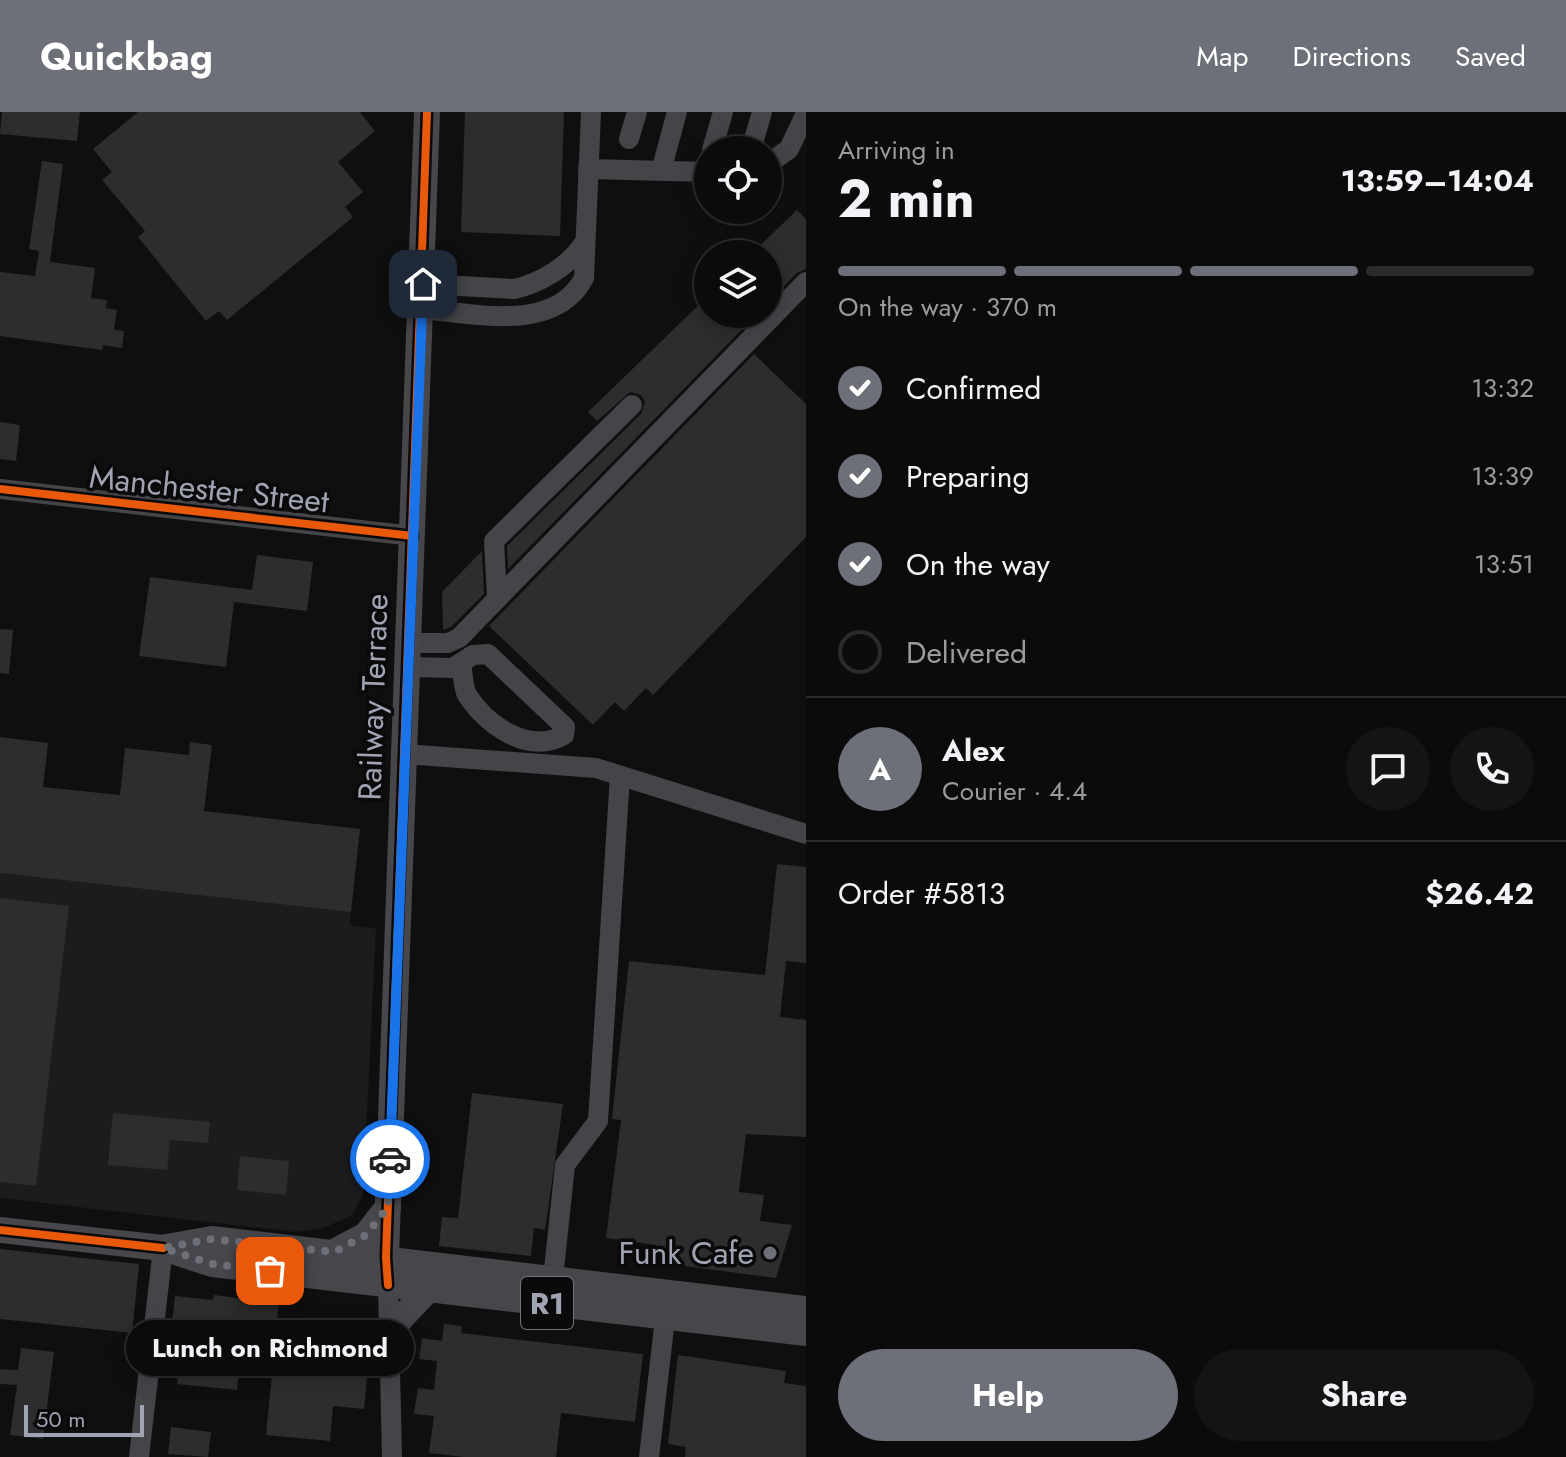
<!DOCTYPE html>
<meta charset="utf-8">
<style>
:root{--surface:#0b0b0c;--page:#141415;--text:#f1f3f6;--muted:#9a9b9d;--line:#2b2b2d;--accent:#6d6f79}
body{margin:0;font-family:Jost,sans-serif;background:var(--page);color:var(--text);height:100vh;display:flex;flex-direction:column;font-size:30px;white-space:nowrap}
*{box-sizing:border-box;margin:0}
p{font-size:26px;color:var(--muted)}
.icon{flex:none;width:44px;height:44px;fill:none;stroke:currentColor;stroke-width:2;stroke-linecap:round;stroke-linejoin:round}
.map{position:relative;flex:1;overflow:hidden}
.side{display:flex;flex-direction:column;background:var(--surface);width:760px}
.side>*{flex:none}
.fabs{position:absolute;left:694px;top:24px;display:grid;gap:16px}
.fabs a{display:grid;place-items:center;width:88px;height:88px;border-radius:50%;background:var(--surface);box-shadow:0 4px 20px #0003,0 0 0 2px var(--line);font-size:40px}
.scale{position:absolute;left:24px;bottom:20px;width:120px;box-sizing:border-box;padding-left:8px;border:4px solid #9fa3b2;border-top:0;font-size:22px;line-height:28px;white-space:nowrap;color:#9fa3b2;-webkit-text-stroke:6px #0a0a0b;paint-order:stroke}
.pin{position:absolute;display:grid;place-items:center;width:68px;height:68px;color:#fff;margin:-34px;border-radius:16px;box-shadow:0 4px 12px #0006}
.courier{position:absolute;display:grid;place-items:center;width:80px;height:80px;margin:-40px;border:6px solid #1a73e8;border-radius:50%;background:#fff;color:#222;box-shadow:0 2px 10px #0007}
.bubble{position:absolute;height:56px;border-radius:28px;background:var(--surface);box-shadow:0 4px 20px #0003,0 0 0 2px var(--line);font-size:26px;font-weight:700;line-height:56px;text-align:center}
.headline em{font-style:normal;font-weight:700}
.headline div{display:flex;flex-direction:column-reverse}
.headline{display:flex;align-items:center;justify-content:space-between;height:136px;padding:0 32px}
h1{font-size:52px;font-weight:700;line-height:60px}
.bar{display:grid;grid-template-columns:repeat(4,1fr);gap:12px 8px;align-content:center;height:96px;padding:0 32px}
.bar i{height:10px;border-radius:6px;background:var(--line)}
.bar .selected{background:var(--accent)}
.bar p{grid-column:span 4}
.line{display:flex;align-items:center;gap:20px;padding:0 32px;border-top:2px solid var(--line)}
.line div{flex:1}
.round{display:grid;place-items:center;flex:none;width:84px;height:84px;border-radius:42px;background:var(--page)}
ol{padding:0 32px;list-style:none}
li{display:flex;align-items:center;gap:24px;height:88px}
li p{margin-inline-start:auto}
li .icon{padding:8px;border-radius:50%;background:var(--accent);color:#fff;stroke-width:4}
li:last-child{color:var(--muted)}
li i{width:44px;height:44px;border:4px solid var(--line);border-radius:50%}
.primary-button{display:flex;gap:16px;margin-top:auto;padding:16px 32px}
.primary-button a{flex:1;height:92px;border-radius:48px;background:var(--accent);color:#fff;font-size:32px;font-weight:700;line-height:92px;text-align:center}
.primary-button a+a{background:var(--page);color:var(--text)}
header{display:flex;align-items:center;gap:48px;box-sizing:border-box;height:112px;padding:0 40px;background:var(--accent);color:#fff}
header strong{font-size:38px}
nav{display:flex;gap:44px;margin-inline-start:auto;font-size:28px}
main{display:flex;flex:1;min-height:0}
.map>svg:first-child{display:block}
.built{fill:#1c1c1e}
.building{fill:#2d2d2f}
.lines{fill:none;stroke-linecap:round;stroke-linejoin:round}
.minor{stroke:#444549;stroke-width:20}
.major{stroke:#46464b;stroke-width:26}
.cycleway-casing{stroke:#0a0a0b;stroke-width:13}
.cycleway{stroke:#e8590c;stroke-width:8}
.done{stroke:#6d6f79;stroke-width:8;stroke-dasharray:0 14.4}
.route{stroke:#1a73e8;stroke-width:10}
.poi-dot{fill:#6d6f79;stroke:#0a0a0b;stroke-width:3}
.labels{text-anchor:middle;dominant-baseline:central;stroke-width:7;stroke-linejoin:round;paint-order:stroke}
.shield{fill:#0a0a0b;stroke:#727580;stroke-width:2}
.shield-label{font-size:30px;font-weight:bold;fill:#9fa3b2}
.street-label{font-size:32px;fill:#9fa3b2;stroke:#0a0a0b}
.poi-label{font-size:32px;fill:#9fa3b2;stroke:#0a0a0b;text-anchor:end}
</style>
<header>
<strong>Quickbag</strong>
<nav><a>Map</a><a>Directions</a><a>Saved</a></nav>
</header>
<main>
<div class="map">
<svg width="806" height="1345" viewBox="0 0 806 1345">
<rect width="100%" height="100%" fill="#0f0f10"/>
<path class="built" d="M0,761L351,800L350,813L376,817L363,1083L351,1104L323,1116L295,1120L0,1086Z"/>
<g class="building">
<path d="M2,0H80L77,29L0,22Z"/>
<path d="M138,0H360L375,19L338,50L363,80L345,95L353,105L227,208L219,199L206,209L138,125L145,119L102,68L112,60L93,37Z"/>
<path d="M465,0H564L560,124L461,120Z"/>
<path d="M42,49L63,52L50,150L95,156L91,186L107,188L106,196L117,198L114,218L124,219L122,236L103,233L102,238L0,224V160L35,164L39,139L29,137Z"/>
<path d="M797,98L806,107V157L797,161L768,190V142H751Z"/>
<path d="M708,184V202H757L508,457L507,434L641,302L645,290L641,283L630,280L597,309L588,300Z"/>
<path d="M754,242L806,292V425L653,583L646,576L624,599L615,590L593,613L489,514Z"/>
<path d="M0,310L20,313L16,349L0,347Z"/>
<path d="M482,439L484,482L451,515L443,518L442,480Z"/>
<path d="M257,443L313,450L307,499L234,490L226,555L139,544L150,465L252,478Z"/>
<path d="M0,517L13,518L9,562L0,561Z"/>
<path d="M0,625L48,631L43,675L120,683L125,636L189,643L190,630L212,633L204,699L360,717L351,800L0,761Z"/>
<path d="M777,752L806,755V851L786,849L780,905L806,908V1025L746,1022L739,1080L764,1083L760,1109L792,1113L776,1166L654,1150L656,1133L606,1126L621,1008L612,1007L629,849L765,863Z"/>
<path d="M0,786L69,794L36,1074L0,1070Z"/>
<path d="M472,981L563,992L545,1118L534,1116L531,1144L439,1134L442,1105L458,1106Z"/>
<path d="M113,1001L210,1010L208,1031L170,1028L167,1058L108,1053Z"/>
<path d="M240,1044L289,1049L286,1083L237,1078Z"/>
<path d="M0,1137L139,1152L132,1221L0,1207Z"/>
<path d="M255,1174L281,1177L276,1214L301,1217L300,1231L327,1233L328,1222L348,1224L346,1252L368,1254L364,1297L333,1294L330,1329L266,1323L274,1242L241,1238L237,1278L177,1272L184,1212L172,1210L175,1184L213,1188L214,1183L253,1188Z"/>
<path d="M444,1212L462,1214L461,1221L643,1242L635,1310L561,1301L556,1345H464L429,1341L434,1304L414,1302L418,1276L434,1278L437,1249L419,1247L422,1226L442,1229Z"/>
<path d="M21,1236L54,1240L43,1327L10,1323L17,1273L0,1272V1257L18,1258Z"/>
<path d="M678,1243L786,1259L784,1271L806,1274V1345H685L686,1335L668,1332Z"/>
<path d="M171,1315L211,1320L208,1345L168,1342Z"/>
</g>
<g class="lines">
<g class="minor">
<path d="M629,27L637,0"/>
<path d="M712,38L723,0"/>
<path d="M751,38L762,0"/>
<path d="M768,52L789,37L806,1"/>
<path d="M588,57L708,60"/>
<path d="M661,59L677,0"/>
<path d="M423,172L514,177C541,171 569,154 584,131"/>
<path d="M421,197C472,201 555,222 584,166L591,0"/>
<path d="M0,377L413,424"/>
<path d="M497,485L494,429L632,293"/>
<path d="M409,531H448L459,526L806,170"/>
<path d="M408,555L453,556L473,543L488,542L565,615L564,623C528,643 487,613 467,583C463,575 463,561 461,552"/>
<path d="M404,642L596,656L806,722"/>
<path d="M553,1167L565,1053L598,1009L620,664"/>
<path d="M388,1173L392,1345"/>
<path d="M139,1345L163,1136"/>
<path d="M649,1345L667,1190"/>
</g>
<g class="major">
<path d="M0,1118L163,1136L212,1152L806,1221"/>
<path d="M166,1135L212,1127L806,1197"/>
<path d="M334,1140L366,1123L388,1095"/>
<path d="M388,1173L386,1145L427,0"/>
<path d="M390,1224L401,1206L429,1177"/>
</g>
<g class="cycleway-casing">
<g id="cycleway">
<path d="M0,377L413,424"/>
<path d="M0,1118L163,1136"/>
<path d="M388,1173L386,1145L427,0"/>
</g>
</g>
<use href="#cycleway" class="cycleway"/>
</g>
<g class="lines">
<path class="done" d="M270,1159L212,1152L163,1136L212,1127L334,1140L366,1123L388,1095L390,1047"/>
<path class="route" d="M390,1047L423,172"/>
</g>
<circle class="poi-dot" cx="770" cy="1141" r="8"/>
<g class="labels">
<rect class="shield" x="521" y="1165" width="52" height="52" rx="6"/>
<g class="shield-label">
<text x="547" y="1191">R1</text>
</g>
<g class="street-label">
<text transform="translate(209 377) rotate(6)">Manchester Street</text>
<text transform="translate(373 585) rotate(-88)">Railway Terrace</text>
</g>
<g class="poi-label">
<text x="754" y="1141">Funk Cafe</text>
</g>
</g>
</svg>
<div class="fabs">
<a><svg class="icon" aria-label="locate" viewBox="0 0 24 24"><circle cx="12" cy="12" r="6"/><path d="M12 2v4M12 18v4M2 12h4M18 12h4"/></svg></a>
<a><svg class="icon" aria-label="layers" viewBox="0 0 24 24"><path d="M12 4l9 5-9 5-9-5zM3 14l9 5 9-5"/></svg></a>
</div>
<div class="scale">50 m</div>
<div class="pin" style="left:270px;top:1159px;background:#ea580c"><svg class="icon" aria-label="bag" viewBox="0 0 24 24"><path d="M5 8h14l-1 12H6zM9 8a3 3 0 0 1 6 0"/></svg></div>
<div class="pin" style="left:423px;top:172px;background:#1f2937"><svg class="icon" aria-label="home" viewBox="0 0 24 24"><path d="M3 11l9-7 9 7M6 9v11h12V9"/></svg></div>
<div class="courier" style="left:390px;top:1047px"><svg class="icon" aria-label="car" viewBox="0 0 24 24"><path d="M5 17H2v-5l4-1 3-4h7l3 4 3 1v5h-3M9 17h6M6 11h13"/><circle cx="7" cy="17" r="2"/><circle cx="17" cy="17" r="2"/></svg></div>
<div class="bubble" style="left:126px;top:1208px;width:288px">Lunch on Richmond</div>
</div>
<section class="side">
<div class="headline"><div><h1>2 min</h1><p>Arriving in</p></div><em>13:59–14:04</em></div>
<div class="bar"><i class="selected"></i><i class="selected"></i><i class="selected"></i><i></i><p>On the way · 370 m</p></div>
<ol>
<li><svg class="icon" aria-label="check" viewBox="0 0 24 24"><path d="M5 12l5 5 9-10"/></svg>Confirmed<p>13:32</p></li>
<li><svg class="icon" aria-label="check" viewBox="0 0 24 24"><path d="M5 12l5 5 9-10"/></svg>Preparing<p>13:39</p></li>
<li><svg class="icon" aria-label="check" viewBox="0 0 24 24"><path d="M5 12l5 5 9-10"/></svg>On the way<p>13:51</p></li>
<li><i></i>Delivered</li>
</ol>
<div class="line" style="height:144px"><b class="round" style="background:var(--accent);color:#fff">A</b><div><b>Alex</b><p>Courier · 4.4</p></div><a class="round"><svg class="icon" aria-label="chat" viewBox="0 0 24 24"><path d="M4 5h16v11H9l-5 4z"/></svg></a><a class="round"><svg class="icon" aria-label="phone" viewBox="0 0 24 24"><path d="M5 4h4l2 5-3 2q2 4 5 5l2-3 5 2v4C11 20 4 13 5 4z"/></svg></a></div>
<div class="line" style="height:104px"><div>Order #5813</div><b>$26.42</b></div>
<div class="primary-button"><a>Help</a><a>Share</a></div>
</section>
</main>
